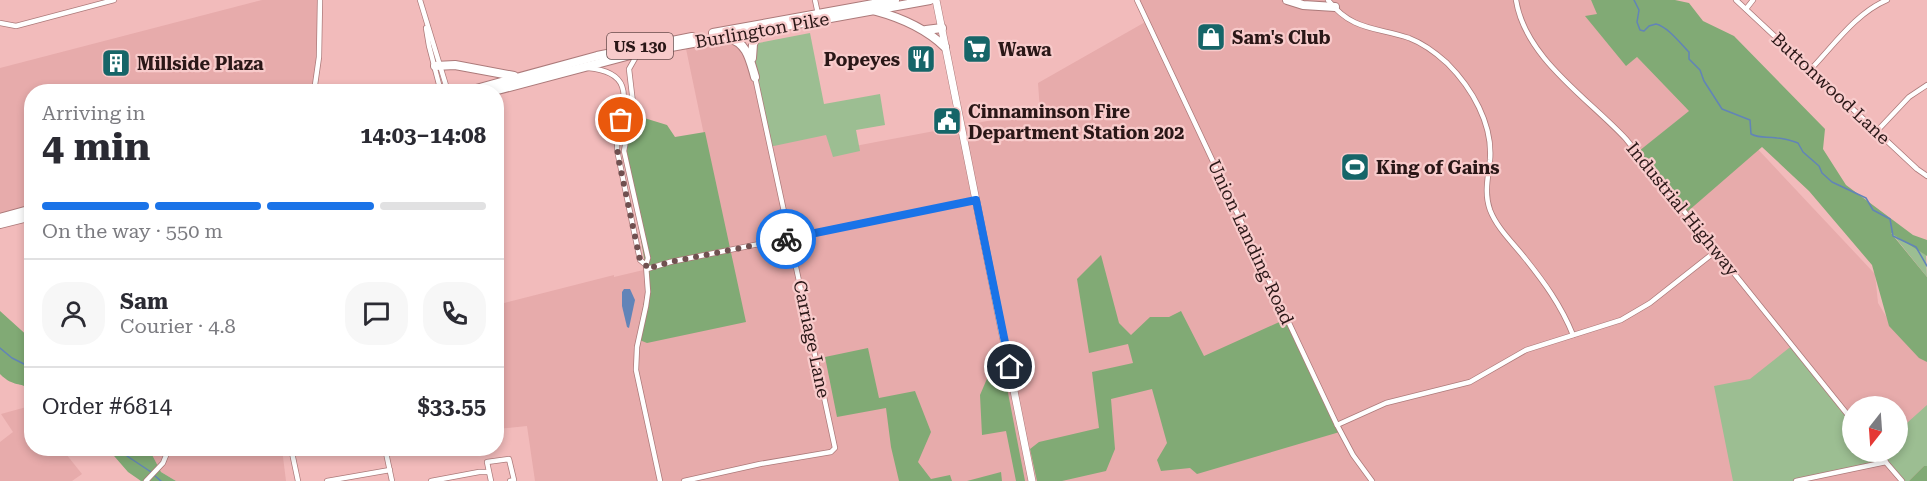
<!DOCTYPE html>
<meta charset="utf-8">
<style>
:root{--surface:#fff;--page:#f7f7f7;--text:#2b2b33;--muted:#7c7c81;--line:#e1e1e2;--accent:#1a73e8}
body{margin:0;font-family:"Roboto Serif",serif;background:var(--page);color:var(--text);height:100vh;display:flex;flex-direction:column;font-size:22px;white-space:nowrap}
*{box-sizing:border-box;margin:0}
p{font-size:20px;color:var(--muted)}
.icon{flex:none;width:33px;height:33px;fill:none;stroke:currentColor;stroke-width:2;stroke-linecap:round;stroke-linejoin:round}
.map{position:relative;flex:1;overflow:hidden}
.sheet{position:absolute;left:24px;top:84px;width:480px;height:372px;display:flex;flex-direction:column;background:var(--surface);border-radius:24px;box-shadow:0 3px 9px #0003}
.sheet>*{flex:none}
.needle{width:39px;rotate:197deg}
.tools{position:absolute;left:1842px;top:396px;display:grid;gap:12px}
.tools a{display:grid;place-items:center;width:66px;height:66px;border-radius:50%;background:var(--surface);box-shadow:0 3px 9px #0003;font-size:30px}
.pin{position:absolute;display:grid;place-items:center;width:51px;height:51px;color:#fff;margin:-26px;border:3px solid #fff;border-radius:50%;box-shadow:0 2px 6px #0007}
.courier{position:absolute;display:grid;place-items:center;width:60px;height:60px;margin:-30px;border:4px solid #1a73e8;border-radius:50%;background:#fff;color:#222;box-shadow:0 2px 8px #0007}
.summary em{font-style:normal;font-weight:700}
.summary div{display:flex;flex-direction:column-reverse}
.summary{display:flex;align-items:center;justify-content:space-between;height:102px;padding:0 18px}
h1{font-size:39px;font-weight:700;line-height:45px}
.bar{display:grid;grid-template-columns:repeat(4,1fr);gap:9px 6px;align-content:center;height:72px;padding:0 18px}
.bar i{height:8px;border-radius:4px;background:var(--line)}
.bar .current{background:var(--accent)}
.bar p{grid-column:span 4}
.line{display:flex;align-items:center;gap:15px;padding:0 18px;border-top:2px solid var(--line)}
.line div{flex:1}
.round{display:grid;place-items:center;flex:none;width:63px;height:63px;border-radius:24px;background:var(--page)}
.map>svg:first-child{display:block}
.built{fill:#e7abab;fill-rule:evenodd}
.green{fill:#9cbe92}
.forest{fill:#81aa75}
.water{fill:#6284b8}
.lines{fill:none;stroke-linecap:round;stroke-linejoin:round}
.stream{stroke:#6284b8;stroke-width:1.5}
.street-casing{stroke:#ac7a7a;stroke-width:6}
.secondary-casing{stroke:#ac7a7a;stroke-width:8}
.highway-casing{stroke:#ac7a7a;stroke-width:10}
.street{stroke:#fff;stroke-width:4.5}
.secondary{stroke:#fff;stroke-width:7}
.highway{stroke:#fff;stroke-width:8}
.done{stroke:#705050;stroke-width:6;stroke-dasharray:0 10.8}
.route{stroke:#1a73e8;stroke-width:8}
.labels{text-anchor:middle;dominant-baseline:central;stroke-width:4.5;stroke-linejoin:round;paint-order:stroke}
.shield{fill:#f8cbcb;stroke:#684d4d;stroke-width:1.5}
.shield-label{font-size:16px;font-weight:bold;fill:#2a1717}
.street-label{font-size:18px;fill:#2a1717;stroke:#f8cbcb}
.poi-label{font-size:18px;font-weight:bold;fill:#2a1717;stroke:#f8cbcb;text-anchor:start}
</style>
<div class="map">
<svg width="1927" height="481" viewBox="0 0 1927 481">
<rect width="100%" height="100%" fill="#f2bbbb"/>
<g class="built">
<path d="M262,0H320V23L314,91L32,92L31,209L0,218V68Z"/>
<path d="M1136,0H1591L1598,14L1632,61L1637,57L1686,108L1737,127L1875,274L1878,303L1890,323L1927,360V481H535L527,426L497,429L496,305L614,275V277L728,250L685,44L730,38L833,133L839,149L1040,111L1038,83L1147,21ZM1852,406H1898V452H1852Z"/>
<path d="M30,406L32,448L62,449L82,474L72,481H0V442L13,432L1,414Z"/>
<path d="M149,449H282L286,481H176L161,472Z"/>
</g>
<g class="green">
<path d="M810,33L824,104L880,94L885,125L856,130L860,151L833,157L826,135L769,147L748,45Z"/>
<path d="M1890,231L1926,255L1927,277Z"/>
<path d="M1794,344L1852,417V452H1898V431L1927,405V466H1924L1909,481H1900L1886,463L1803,481H1733L1714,386L1750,379Z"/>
</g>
<g class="forest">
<path d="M1591,0H1675L1689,3L1703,21L1734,36L1825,129L1823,149L1846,185L1913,235L1927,240V256L1891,233L1927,277V362L1919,358L1889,326L1872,265L1809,191L1762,147L1687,212L1639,151L1689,111L1637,57L1626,66L1585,16L1597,14Z"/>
<path d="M628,113L667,125L675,137L705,132L746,322L647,343L637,339L647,286L646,269L622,132Z"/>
<path d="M1101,255L1119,323L1131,335L1150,317H1169L1181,311L1204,356L1288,318L1343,431L1197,474L1190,468L1161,471L1157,460L1167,443L1152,389L1111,399L1115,449L1106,471L1062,481H1037L1030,449L1039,442L1099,428L1092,372L1133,363L1128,344L1089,353L1077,279Z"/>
<path d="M0,311L31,339V390C20,381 14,388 0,374Z"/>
<path d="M868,348L879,398L915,391L931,432L918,462L931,479L950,475L952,481H899L891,447L886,408L837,417L825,357Z"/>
<path d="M1004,372L1025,481H1016L1006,431L982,435L980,395L989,374Z"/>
<path d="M108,449H149L161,472L176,481H141L128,472Z"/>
<path d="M1924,466H1927V481H1909Z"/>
<path d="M1001,472L1002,481H967Z"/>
</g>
<path class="water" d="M624,289H630L635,300L629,328L627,327L622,306V292Z"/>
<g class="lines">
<g class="stream">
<path d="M1634,0L1639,10L1637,22L1640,30L1644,31L1649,26L1656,24C1668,27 1680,43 1689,52V59L1700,70L1704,81L1722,109L1750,120L1751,134C1761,139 1767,136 1777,138C1784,138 1792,141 1798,143L1803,152L1819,166L1822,173L1832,182L1866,198L1873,210L1890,219L1893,236L1916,247L1927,266"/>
<path d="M0,348L12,358L32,368"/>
<path d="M121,448L127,456L151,472"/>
<path d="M154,475L161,481"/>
</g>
<g class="street-casing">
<g id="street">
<path d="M420,0L448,92"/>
<path d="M815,0L818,14"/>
<path d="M1137,0L1337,425L1353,455L1372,481"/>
<path d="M1328,0C1352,31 1376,27 1409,38C1422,43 1436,53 1447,63C1472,88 1493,124 1490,160C1488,178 1484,193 1490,210C1497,228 1512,242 1524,257C1544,282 1561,305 1573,335"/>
<path d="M1516,0C1525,58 1588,98 1626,139L1852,420"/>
<path d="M1736,0L1917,169L1927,176"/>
<path d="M1746,9L1753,0"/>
<path d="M0,23L16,26L114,0"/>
<path d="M426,28L429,46L441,92"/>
<path d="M637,55L629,69L633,103L624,151L648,258L646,265L648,292L646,306L637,347L636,370L660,481"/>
<path d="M588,68C645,73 617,114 617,150L640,260L646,265"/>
<path d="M1811,69C1834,45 1856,13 1887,0"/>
<path d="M314,92L319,57L320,0"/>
<path d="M1877,131L1909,97L1927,85"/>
<path d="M647,269L670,262L976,200"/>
<path d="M1337,425L1386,403L1470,382L1526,350L1621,320L1650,303L1716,251"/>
<path d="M291,448L298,481"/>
<path d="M385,448L392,481"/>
<path d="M1877,452L1902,481"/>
<path d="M146,481L163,463L169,448"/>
<path d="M327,481L390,470"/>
<path d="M431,481L479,472H488"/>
<path d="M491,481L487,462L509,459L514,480L510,481"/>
<path d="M684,481L760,464L831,452L835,448L755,77"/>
<path d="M1796,481L1886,462"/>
</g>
</g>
<g class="secondary-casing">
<path id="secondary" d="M936,0L1032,481"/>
</g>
<g class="highway-casing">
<g id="highway">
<path d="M1287,0L1303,5L1335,7"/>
<path d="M876,11C902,18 926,29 945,47"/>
<path d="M926,30L942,28"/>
<path d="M713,33L895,0"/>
<path d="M728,38C747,42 750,60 755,77"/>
<path d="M752,58L753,44L760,31"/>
<path d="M435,66L455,65L514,76"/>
<path d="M465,92L597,56L692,37"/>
<path d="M490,92L638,53L930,0"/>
<path d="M0,218L32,209"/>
<path d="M0,224L32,216"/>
</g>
</g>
<use href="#street" class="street"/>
<use href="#secondary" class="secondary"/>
<use href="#highway" class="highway"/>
</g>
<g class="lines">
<path class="done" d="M621,120L617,142L618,157L640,260L646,265L647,269L670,262L786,239"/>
<path class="route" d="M786,239L976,200L1010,367"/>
</g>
<defs>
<g id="shop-square" transform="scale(1.5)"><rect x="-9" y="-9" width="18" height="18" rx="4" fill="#166568" stroke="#f8cbcb"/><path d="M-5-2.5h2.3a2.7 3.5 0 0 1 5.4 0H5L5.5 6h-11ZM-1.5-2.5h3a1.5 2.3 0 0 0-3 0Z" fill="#fff"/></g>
<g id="supermarket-square" transform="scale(1.5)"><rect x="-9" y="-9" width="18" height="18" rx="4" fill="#166568" stroke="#f8cbcb"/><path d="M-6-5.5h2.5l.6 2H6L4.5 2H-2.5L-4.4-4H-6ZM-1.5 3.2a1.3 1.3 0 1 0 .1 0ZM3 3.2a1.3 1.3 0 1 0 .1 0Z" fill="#fff"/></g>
<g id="restaurant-square" transform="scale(1.5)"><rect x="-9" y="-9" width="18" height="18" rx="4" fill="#166568" stroke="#f8cbcb"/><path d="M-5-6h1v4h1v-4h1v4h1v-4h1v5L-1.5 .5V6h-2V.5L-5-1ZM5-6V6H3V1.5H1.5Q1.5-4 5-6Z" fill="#fff"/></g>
<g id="building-square" transform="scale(1.5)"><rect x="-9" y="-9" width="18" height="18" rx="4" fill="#166568" stroke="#f8cbcb"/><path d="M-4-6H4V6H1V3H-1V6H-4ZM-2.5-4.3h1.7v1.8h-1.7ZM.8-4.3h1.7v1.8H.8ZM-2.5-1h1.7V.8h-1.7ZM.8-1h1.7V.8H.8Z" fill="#fff"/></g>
<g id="civic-square" transform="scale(1.5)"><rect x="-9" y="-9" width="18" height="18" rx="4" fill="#166568" stroke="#f8cbcb"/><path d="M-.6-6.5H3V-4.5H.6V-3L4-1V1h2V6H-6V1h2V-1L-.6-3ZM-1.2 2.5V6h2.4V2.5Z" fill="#fff"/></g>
<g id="stadium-square" transform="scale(1.5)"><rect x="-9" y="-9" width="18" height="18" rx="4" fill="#166568" stroke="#f8cbcb"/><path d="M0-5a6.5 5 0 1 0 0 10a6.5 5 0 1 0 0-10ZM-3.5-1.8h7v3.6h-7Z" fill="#fff"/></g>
</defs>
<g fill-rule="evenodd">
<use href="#shop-square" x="1211" y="37"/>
<use href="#supermarket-square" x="977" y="49"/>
<use href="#restaurant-square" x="921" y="59"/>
<use href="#building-square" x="116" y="63"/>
<use href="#civic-square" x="947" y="121"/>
<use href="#stadium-square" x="1355" y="167"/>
</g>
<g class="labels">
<rect class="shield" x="607" y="33" width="66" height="26" rx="4.5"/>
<g class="shield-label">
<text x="640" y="46">US 130</text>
</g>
<g class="street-label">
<text transform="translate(762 30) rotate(-10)">Burlington Pike</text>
<text transform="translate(1831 88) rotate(43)">Buttonwood Lane</text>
<text transform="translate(1683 209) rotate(51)">Industrial Highway</text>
<text transform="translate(1251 242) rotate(65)">Union Landing Road</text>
<text transform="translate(812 339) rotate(78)">Carriage Lane</text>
</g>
<g class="poi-label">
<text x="1232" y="37">Sam's Club</text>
<text x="998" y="49">Wawa</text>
<text x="900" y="59" text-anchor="end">Popeyes</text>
<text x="137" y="63">Millside Plaza</text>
<text x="968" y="111">Cinnaminson Fire<tspan x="968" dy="21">Department Station 202</tspan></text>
<text x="1376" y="167">King of Gains</text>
</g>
</g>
</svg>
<div class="tools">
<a><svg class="needle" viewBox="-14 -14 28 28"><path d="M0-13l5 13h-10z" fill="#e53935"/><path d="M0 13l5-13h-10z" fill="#7c7c81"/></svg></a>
</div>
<div class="pin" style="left:621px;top:120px;background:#ea580c"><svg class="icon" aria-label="bag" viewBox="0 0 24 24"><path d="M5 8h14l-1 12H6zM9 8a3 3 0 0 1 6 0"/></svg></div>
<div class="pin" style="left:1010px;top:367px;background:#1f2937"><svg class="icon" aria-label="home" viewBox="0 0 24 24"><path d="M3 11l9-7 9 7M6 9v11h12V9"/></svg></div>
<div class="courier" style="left:786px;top:239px"><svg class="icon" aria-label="bike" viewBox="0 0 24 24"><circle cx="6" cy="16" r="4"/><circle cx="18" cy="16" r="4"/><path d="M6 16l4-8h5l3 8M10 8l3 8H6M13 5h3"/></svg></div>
<section class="sheet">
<div class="summary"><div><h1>4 min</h1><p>Arriving in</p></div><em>14:03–14:08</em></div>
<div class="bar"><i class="current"></i><i class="current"></i><i class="current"></i><i></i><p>On the way · 550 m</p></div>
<div class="line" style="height:108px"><a class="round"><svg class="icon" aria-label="person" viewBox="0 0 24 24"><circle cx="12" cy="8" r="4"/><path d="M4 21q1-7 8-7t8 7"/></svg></a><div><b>Sam</b><p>Courier · 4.8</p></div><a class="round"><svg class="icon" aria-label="chat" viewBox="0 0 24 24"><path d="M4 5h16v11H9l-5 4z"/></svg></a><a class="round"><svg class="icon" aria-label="phone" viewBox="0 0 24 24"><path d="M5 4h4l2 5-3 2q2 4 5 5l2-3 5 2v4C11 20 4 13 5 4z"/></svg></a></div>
<div class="line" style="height:78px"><div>Order #6814</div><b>$33.55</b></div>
</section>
</div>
